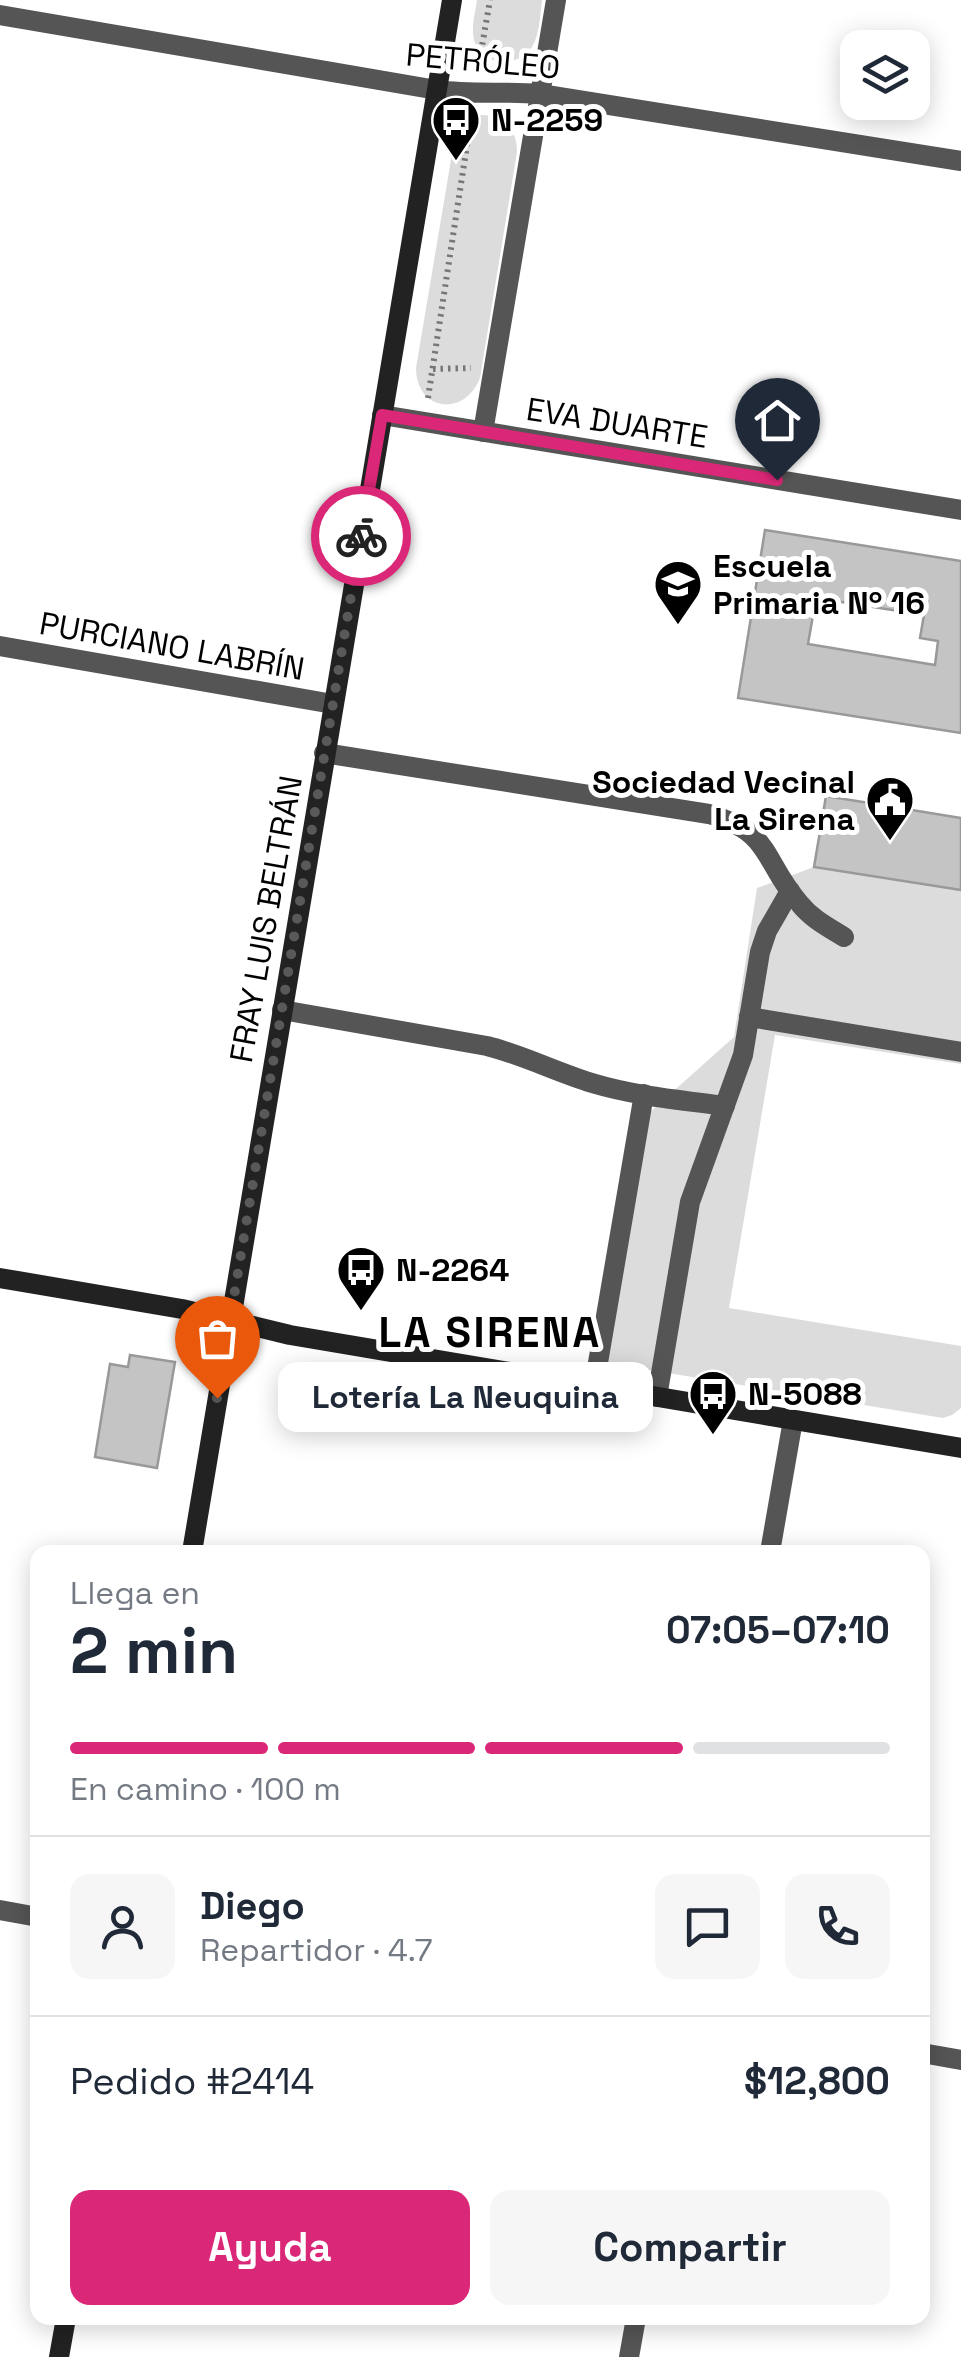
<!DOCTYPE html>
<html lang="es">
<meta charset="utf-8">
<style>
:root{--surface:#fff;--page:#f6f6f7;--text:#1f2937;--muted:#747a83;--line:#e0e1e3;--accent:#db2777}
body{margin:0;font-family:"Space Grotesk",sans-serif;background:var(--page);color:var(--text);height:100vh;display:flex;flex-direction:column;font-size:38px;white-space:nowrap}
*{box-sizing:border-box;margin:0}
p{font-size:32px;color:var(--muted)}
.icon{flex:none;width:55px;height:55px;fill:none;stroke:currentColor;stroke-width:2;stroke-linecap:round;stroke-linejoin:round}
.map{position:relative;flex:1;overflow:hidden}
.details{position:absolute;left:30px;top:1545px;width:900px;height:780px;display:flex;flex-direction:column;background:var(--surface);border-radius:20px;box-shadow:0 5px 25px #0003}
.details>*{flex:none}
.tools{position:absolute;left:840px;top:30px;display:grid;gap:20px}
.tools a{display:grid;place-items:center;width:90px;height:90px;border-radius:20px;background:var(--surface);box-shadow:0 5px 25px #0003;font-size:50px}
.pin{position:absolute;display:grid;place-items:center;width:85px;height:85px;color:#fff;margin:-102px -42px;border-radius:50% 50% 50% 0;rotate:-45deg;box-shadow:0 0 10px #0007}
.pin .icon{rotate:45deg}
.courier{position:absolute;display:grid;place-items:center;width:100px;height:100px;margin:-50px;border:8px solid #db2777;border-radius:50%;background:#fff;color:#222;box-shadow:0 2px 12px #0007}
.bubble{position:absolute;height:70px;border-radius:20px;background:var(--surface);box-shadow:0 5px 25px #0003;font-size:32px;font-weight:700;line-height:70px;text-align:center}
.headline em{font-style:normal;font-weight:700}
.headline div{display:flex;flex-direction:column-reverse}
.headline{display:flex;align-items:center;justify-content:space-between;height:170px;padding:0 40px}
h1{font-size:65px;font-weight:700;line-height:75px}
.bar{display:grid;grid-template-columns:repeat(4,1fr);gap:15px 10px;align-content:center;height:120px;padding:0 40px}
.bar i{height:12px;border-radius:8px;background:var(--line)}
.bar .selected{background:var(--accent)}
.bar p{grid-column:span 4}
.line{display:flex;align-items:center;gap:25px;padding:0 40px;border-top:2px solid var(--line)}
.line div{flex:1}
.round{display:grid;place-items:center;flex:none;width:105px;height:105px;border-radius:20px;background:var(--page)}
.action{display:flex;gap:20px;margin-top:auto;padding:20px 40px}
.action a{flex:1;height:115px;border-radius:20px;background:var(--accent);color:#fff;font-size:40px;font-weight:700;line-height:115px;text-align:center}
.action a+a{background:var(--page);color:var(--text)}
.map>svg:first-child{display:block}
.green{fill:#dcdcdc}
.building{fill:#c4c4c4;stroke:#999;stroke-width:2.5;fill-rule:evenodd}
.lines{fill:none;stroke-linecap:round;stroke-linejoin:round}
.path{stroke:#777;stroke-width:6;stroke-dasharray:2.5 5;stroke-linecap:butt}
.street{stroke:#555;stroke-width:20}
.secondary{stroke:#222;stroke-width:20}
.done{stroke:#595959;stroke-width:10;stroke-dasharray:0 18}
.route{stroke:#db2777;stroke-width:12}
.labels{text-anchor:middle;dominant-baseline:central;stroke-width:10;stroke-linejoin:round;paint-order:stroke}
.street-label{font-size:32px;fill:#000;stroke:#fff}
.poi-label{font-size:32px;font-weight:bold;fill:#000;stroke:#fff;text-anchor:start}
.district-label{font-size:42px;font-weight:bold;letter-spacing:2.5px;fill:#000;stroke:#fff}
</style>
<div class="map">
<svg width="961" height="2357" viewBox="0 0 961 2357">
<rect width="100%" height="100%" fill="#fff"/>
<g class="green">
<path d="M477,0H542C540,15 540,34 532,47C520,66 489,67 477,48C469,33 475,15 477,0Z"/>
<path d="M480,115C504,114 517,129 517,152L480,378C464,418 416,411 416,368L454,142L463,124Z"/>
<path d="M814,867L961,890V1064L775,1035L729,1308L961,1346V1408L952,1415L943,1418L589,1360L630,1130L734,1037L757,888Z"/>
</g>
<g class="building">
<path d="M765,530L961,561V733L738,698ZM816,598L924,615L920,638L938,641L935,665L808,644Z"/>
<path d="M826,796L961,818V890L814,867Z"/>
<path d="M130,1355L175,1362L157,1468L95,1457L110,1364L128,1367Z"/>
</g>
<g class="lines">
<g class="path">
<path d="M481,52L490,0"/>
<path d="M433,369L471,368"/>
<path d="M428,398L471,119"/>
</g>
<g class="street">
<path d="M0,15L437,90C471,95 505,91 540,94L961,161"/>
<path d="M382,415L961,510"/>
<path d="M483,432L556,0"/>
<path d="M0,646L333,704"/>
<path d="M324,753L709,814C774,833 762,861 800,904C812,919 828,927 844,937"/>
<path d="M282,1010L487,1046C523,1055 556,1072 592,1083C635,1096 681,1100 725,1106"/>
<path d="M749,1017L961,1052"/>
<path d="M594,1386L644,1094"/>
<path d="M657,1397L690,1202L743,1055L760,952L767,931L790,891"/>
<path d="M770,1552L793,1420"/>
<path d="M0,1910L38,1917"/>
<path d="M922,2053L961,2060"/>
<path d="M629,2357L636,2318"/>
</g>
<g class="secondary">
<path d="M0,1278L182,1309L290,1335L961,1448"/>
<path d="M192,1552L452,0"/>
<path d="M59,2357L66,2318"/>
</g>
</g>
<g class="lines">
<path class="done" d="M217,1398L361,536"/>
<path class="route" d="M361,536L382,415L777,480"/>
</g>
<defs>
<g id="bus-pin" transform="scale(2.5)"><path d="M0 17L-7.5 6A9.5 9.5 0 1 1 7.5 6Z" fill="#000" stroke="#fff"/><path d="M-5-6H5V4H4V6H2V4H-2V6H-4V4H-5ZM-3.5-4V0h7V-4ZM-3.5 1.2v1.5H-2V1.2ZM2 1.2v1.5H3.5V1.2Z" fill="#fff"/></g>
<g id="school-pin" transform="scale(2.5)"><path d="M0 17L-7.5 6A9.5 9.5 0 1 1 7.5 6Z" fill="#000" stroke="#fff"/><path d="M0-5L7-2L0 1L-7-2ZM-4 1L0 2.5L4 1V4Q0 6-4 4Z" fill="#fff"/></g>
<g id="civic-pin" transform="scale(2.5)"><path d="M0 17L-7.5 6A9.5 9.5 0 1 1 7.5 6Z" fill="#000" stroke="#fff"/><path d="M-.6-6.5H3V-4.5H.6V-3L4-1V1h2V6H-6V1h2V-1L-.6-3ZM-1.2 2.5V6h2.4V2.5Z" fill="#fff"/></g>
</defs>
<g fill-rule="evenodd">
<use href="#bus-pin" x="456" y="120"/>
<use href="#school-pin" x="678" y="584"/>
<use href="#civic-pin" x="890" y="800"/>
<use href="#bus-pin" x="361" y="1270"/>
<use href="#bus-pin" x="713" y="1394"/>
</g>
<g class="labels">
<g class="street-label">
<text transform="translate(483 61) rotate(5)">PETRÓLEO</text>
<text transform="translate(617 423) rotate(9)">EVA DUARTE</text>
<text transform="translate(172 646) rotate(10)">PURCIANO LABRÍN</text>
<text transform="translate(266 919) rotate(-80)">FRAY LUIS BELTRÁN</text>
</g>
<g class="poi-label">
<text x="491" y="120">N-2259</text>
<text x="713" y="566">Escuela<tspan x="713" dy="37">Primaria Nº 16</tspan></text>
<text x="855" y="782" text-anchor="end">Sociedad Vecinal<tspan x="855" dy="37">La Sirena</tspan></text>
<text x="396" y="1270">N-2264</text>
<text x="748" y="1394">N-5088</text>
</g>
<g class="district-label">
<text x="490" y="1332">LA SIRENA</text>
</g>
</g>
</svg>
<div class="tools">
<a><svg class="icon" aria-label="layers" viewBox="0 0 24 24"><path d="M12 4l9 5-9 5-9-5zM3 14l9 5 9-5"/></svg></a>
</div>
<div class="pin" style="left:217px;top:1398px;background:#ea580c"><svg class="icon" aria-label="bag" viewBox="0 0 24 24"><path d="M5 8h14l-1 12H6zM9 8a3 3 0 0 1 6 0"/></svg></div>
<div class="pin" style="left:777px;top:480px;background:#1f2937"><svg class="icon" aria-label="home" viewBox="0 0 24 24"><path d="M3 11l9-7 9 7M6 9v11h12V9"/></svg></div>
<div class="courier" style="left:361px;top:536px"><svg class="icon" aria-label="bike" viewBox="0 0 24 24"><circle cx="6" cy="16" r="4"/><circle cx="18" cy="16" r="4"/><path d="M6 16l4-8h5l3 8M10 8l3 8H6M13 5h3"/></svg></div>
<div class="bubble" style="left:278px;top:1362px;width:375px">Lotería La Neuquina</div>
<section class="details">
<div class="headline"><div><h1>2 min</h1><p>Llega en</p></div><em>07:05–07:10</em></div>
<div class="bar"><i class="selected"></i><i class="selected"></i><i class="selected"></i><i></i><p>En camino · 100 m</p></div>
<div class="line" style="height:180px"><a class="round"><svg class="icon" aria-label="person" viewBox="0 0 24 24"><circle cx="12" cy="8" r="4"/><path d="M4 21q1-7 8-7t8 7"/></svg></a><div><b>Diego</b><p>Repartidor · 4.7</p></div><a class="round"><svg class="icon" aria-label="chat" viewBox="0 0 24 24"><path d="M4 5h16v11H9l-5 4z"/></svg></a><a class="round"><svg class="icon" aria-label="phone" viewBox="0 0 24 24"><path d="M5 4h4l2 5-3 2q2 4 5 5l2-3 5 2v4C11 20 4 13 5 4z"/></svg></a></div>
<div class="line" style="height:130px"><div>Pedido #2414</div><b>$12,800</b></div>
<div class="action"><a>Ayuda</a><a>Compartir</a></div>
</section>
</div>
